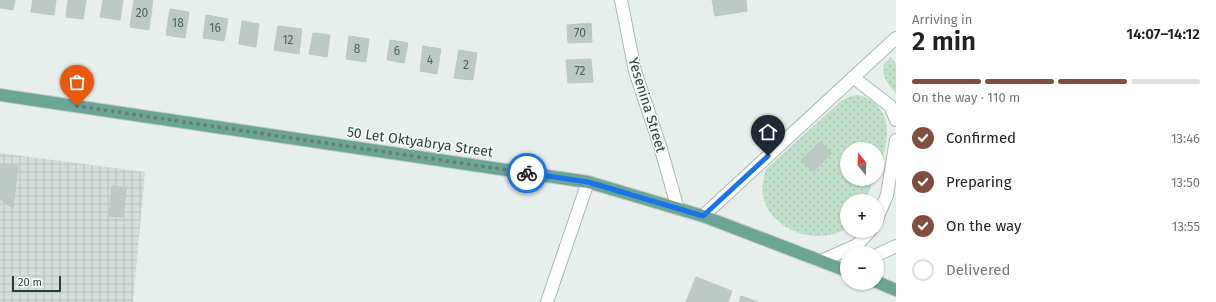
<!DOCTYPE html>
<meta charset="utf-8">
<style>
:root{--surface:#fff;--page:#f2f2f2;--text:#202124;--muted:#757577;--line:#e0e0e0;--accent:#7f4e3f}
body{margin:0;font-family:"Fira Sans",sans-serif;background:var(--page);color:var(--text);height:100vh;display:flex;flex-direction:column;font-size:15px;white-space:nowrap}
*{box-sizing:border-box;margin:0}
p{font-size:13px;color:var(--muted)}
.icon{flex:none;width:22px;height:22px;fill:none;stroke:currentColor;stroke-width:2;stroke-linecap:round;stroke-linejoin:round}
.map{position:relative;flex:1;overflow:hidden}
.sheet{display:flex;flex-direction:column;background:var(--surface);width:320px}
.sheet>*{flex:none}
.needle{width:26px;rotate:341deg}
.tools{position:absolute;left:840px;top:142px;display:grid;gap:8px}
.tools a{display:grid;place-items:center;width:44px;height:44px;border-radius:50%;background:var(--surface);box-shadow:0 1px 3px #0004;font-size:20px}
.scale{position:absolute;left:12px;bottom:10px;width:49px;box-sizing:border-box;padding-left:4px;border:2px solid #24423a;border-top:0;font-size:11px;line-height:14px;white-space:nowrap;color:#24423a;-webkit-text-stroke:3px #f7fbf9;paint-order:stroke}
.pin{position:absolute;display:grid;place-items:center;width:34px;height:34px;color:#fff;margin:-41px -17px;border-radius:50% 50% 50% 0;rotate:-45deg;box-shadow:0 0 4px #0007}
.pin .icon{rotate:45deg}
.courier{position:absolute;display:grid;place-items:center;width:40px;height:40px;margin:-20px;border:3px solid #1a73e8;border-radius:50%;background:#fff;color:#222;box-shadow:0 1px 5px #0007}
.headline em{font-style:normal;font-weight:600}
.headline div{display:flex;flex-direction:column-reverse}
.headline{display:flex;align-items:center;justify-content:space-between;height:68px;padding:0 16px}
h1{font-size:26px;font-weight:600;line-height:30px}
.bar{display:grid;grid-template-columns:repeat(4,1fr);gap:6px 4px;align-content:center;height:48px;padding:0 16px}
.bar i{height:5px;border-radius:3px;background:var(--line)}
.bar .on{background:var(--accent)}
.bar p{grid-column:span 4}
ol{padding:0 16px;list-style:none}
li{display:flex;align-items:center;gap:12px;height:44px}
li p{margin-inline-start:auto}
li .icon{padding:4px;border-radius:50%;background:var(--accent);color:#fff;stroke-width:4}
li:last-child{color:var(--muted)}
li i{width:22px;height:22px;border:2px solid var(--line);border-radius:50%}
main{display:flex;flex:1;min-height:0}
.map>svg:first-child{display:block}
.industrial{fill:url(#industrial-grid)}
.grass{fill:url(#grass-dots)}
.building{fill:#bbcac4;stroke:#b8c9c2}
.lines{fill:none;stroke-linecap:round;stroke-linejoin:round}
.minor-casing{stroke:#a8b8b2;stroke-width:14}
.major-casing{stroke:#c2cac8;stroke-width:14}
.minor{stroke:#fff;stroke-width:12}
.major{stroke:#6aa596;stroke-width:12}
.done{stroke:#687f78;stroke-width:4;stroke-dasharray:0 7.2}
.route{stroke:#1a73e8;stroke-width:5}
.labels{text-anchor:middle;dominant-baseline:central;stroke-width:3;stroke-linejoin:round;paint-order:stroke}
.number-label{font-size:12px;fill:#4a645c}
.street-label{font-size:14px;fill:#24423a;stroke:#f7fbf9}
</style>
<main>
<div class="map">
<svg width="896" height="302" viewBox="0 0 896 302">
<defs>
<pattern id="industrial-grid" width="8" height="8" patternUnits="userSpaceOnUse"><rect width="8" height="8" fill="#d4dfda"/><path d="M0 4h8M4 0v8" fill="none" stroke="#b6c1bc"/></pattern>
<pattern id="grass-dots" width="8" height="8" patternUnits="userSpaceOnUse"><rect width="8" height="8" fill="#bfe0c8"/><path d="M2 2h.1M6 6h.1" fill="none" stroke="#a4c1ad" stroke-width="1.8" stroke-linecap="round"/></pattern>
</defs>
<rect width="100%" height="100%" fill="#e6efeb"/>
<path class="industrial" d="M0,153L145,172L133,302H0Z"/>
<g class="grass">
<path d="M891,57L896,64V94C889,84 882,79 883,65Z"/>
<path d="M859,95C896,108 890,140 877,172V149H847V179H874L865,201H847V228C819,247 770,231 763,196C761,187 764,178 766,169L841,101L851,96Z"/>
</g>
<g class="building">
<path d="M0,0H15L13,10L0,8Z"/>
<path d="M33,0H56L54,15L31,12Z"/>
<path d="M68,0H86L83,19L66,17Z"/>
<path d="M103,0H123L120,20L100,17Z"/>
<path d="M134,0H153L149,30L130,27Z"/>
<path d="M712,0H746L747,11L715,16Z"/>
<path d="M170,9L189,12L185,38L166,35Z"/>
<path d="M206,15L228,19L224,41L203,38Z"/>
<path d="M242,21L259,24L256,47L239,44Z"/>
<path d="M591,23L592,42L568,43L567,25Z"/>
<path d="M278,26L302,29L299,54L274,50Z"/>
<path d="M313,33L330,35L327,57L309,54Z"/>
<path d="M349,36L369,39L366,62L346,59Z"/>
<path d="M390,40L408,43L404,63L387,60Z"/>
<path d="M423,46L441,49L437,74L420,71Z"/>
<path d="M459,50L477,53L473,80L454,78Z"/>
<path d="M591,59L593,82L568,83L566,60Z"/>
<path d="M820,142L832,153L813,172L801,160Z"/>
<path d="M0,164L18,166L13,208L0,199Z"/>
<path d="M112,186L126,188L123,217L109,216Z"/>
<path d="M696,277L732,291L728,302H686Z"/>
<path d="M741,296L758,302H739Z"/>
</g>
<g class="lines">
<g class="minor-casing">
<g id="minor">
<path d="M621,0L635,71L660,146L678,209"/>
<path d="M853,77L890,106L896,120"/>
<path d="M703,216L896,38"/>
<path d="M877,219L887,195L896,140"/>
<path d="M877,255L896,246"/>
<path d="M821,261L857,245L870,231"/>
<path d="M547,302L588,182"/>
</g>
</g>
<g class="major-casing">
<g id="major">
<path d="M0,95L588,182L703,216L847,271"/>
<path d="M877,282L896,290"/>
</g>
</g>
<use href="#minor" class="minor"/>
<use href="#major" class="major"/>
</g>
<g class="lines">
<path class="done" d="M77,106L527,173"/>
<path class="route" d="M527,173L588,182L703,216L768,156"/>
</g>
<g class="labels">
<g class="number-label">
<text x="142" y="13">20</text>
<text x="178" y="23">18</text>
<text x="215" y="28">16</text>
<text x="580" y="33">70</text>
<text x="288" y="40">12</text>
<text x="357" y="49">8</text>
<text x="397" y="51">6</text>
<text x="430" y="60">4</text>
<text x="466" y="65">2</text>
<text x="580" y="71">72</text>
</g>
<g class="street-label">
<text transform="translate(647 105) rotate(73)">Yesenina Street</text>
<text transform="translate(420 142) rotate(8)">50 Let Oktyabrya Street</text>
</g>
</g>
</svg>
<div class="tools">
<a><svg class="needle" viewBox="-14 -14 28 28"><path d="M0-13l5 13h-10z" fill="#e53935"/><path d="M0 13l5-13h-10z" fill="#757577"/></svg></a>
<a>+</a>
<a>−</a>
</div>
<div class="scale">20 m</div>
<div class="pin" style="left:77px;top:106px;background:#ea580c"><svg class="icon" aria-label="bag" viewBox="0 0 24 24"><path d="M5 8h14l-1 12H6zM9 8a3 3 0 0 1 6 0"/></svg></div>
<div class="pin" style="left:768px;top:156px;background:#1f2937"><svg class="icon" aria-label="home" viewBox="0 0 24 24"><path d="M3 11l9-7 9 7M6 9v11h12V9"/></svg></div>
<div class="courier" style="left:527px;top:173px"><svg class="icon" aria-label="bike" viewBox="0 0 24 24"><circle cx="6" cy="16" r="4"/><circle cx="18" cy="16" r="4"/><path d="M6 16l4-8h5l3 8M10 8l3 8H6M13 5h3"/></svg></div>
</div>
<section class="sheet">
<div class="headline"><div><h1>2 min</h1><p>Arriving in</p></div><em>14:07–14:12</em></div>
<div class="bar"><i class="on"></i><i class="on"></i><i class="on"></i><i></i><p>On the way · 110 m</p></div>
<ol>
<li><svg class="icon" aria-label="check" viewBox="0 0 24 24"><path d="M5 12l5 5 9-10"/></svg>Confirmed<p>13:46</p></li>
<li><svg class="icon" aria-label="check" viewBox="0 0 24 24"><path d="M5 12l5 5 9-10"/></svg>Preparing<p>13:50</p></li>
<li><svg class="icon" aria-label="check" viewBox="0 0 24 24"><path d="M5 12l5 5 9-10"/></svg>On the way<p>13:55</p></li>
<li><i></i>Delivered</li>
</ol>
</section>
</main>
